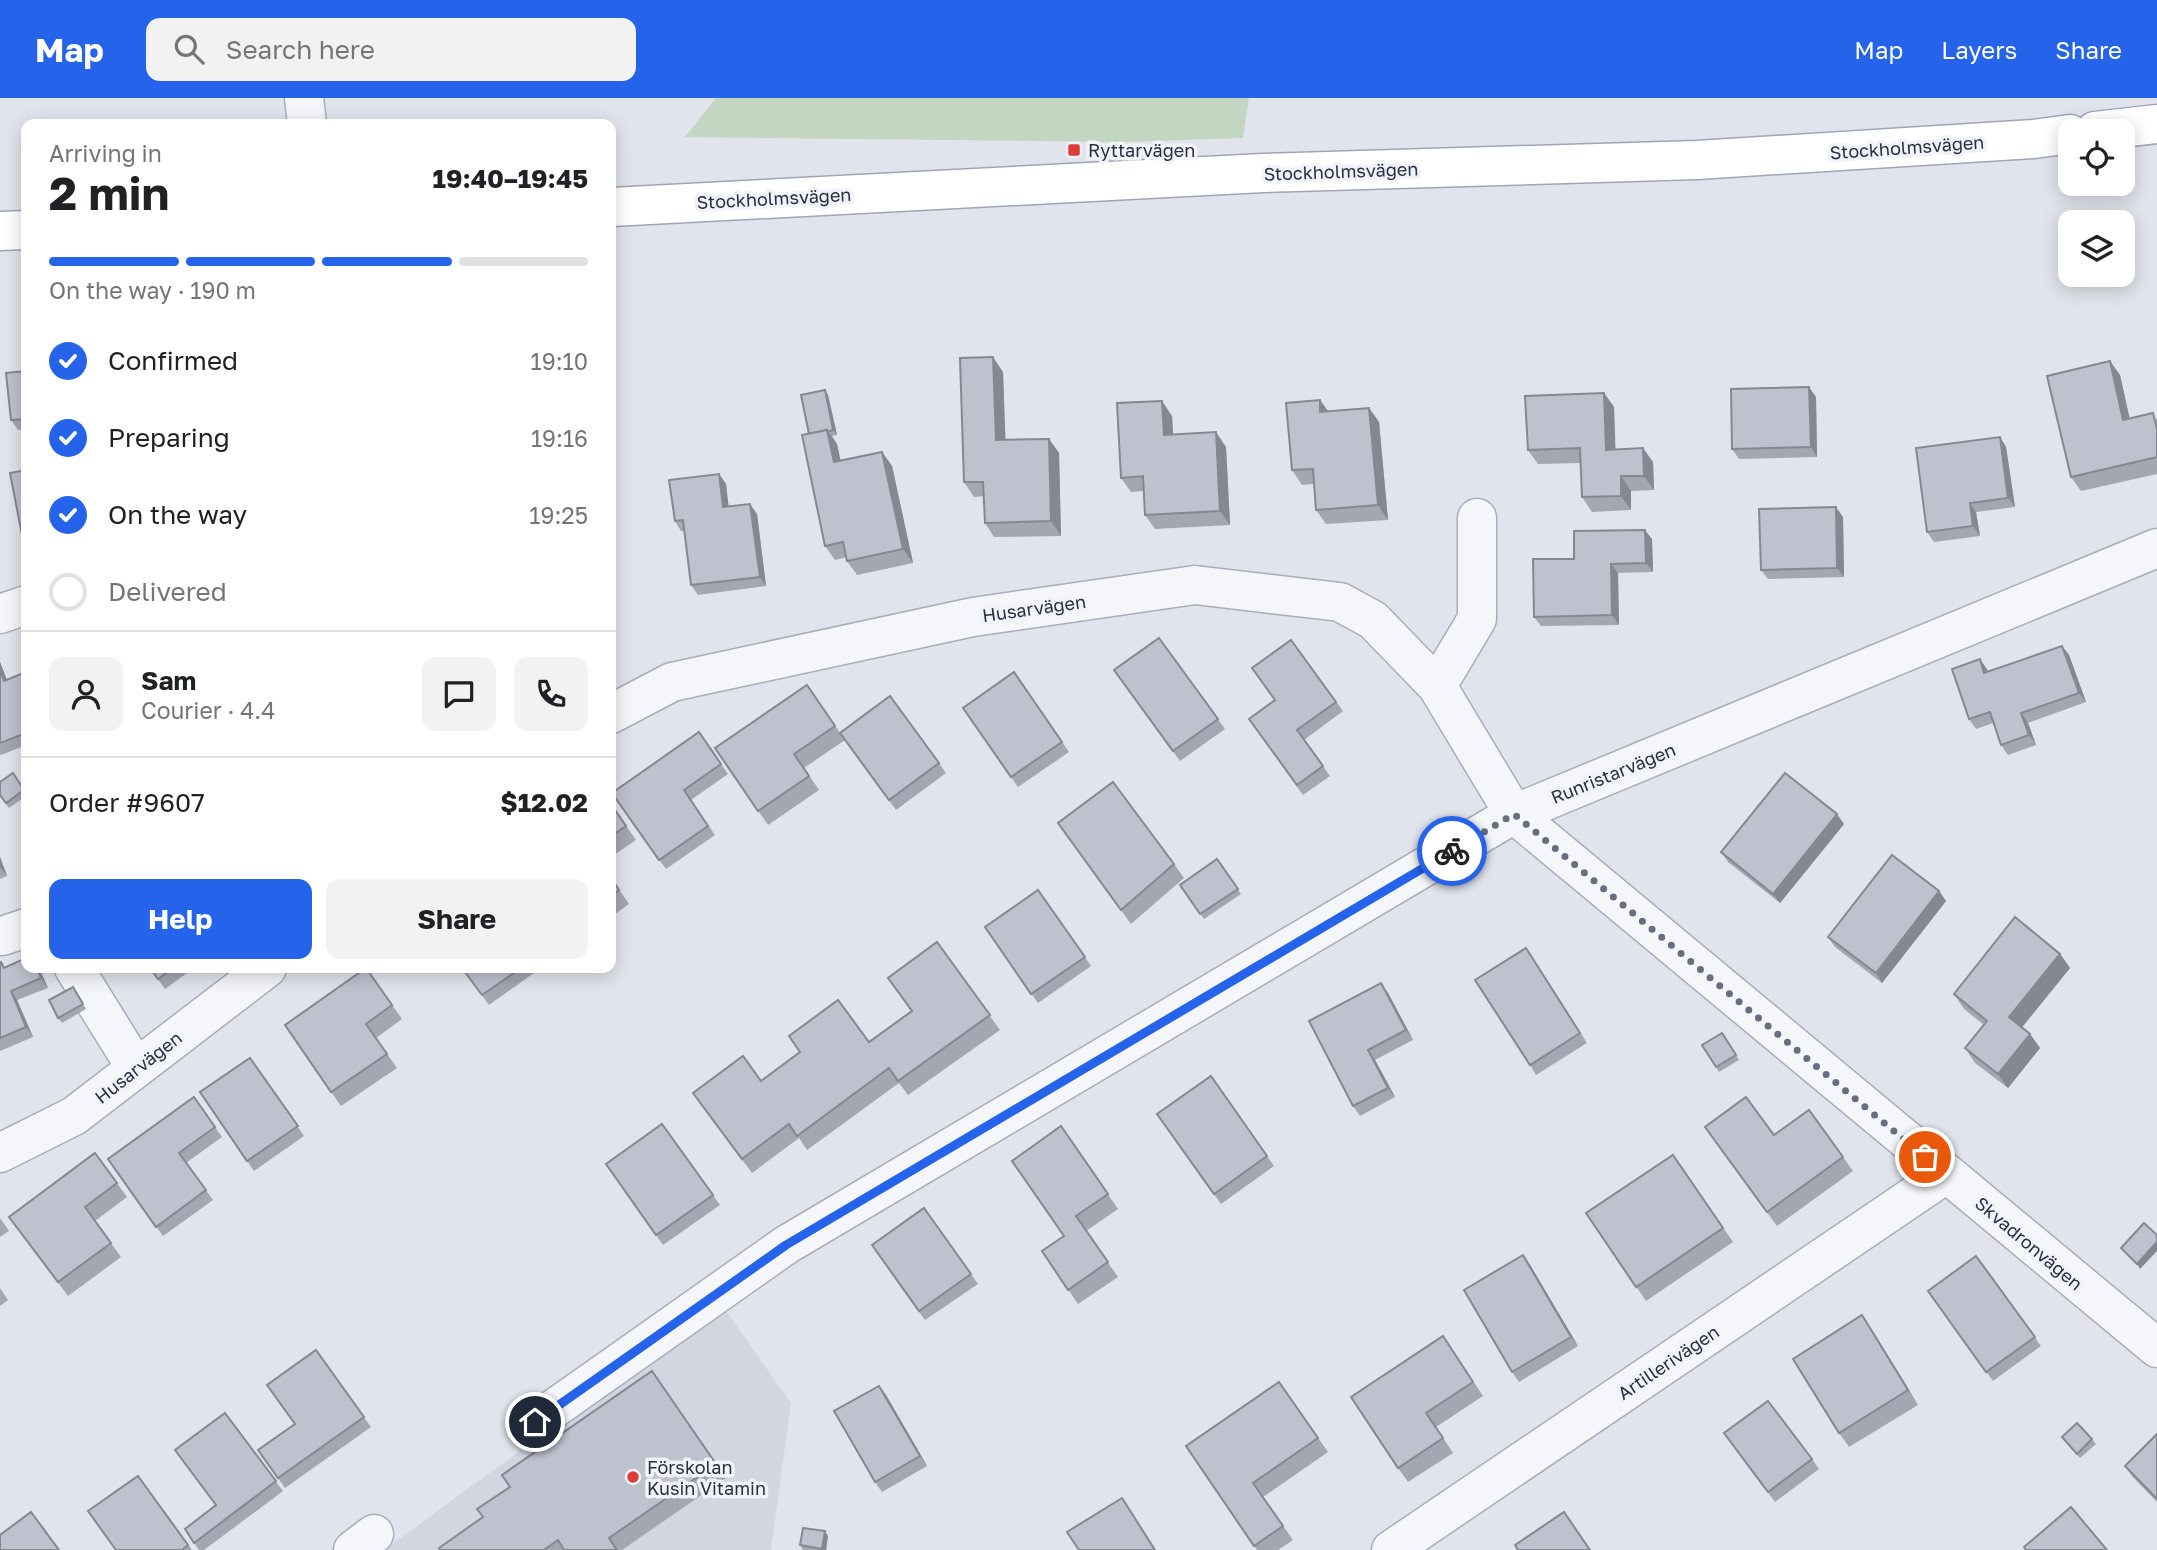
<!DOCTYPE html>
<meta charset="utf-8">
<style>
:root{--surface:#fff;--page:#f2f2f2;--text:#202124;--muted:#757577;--line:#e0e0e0;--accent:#2563eb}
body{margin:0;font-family:"Golos Text",sans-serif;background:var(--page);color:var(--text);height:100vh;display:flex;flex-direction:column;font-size:26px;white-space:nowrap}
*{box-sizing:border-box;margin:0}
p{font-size:23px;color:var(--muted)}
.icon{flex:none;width:38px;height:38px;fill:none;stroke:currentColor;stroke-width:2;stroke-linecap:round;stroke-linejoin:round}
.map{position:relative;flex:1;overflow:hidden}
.sheet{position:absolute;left:21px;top:21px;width:595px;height:854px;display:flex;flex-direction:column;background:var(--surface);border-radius:14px;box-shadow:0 4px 18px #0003}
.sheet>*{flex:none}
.tools{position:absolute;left:2058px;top:21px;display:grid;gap:14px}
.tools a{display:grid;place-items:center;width:77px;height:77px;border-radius:14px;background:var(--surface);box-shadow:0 4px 18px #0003;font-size:35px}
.pin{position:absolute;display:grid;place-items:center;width:60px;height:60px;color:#fff;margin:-30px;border:4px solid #fff;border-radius:50%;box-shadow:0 2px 7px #0007}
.courier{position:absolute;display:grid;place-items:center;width:70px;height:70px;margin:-35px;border:5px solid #2563eb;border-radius:50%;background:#fff;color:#222;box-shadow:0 2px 9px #0007}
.headline em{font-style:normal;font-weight:700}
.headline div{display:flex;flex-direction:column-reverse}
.headline{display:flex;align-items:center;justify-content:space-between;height:119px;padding:0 28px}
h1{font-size:46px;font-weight:700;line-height:52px}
.bar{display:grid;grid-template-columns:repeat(4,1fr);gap:10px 7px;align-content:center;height:84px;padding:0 28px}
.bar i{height:9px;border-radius:5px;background:var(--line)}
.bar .current{background:var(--accent)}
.bar p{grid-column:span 4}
.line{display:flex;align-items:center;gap:18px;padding:0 28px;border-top:2px solid var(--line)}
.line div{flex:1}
.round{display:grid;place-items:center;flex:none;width:74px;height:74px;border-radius:14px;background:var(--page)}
ol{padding:0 28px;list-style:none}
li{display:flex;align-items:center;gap:21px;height:77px}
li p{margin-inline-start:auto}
li .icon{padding:7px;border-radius:50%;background:var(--accent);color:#fff;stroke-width:4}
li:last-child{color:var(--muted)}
li i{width:38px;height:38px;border:4px solid var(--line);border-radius:50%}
.action{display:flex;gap:14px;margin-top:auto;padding:14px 28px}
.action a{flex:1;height:80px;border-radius:14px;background:var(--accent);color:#fff;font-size:28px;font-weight:700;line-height:80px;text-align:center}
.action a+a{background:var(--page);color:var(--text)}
header{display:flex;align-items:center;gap:42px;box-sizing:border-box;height:98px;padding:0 35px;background:var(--accent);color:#fff}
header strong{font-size:33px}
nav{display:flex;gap:38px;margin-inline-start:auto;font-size:24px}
.search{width:490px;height:63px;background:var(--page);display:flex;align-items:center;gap:18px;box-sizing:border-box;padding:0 24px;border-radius:14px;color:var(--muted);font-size:26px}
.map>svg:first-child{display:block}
.built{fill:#d2d6e1}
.green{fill:#c3d6c2}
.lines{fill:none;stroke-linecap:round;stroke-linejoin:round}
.minor-casing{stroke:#a9adba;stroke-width:41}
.major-casing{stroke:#9fa5b9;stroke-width:41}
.minor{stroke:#f5f6f9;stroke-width:38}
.major{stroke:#fff;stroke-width:38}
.wall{fill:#a3a7b2}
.shaded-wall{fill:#858891}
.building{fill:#bec2cf;stroke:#858891;stroke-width:2}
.done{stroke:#686e80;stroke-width:7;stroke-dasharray:0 12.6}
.route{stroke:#2563eb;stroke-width:9}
.poi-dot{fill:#dd3c3a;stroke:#f1f3f8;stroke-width:2.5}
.labels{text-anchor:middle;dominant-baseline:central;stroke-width:7;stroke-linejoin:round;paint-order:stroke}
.street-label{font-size:18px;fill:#272e46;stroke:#f1f3f8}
.poi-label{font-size:18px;fill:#272e46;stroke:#f1f3f8;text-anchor:start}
</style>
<header>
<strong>Map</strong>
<div class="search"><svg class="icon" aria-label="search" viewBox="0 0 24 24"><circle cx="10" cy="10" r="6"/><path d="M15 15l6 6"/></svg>Search here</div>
<nav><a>Map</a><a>Layers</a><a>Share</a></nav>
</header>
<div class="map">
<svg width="2157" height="1452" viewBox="0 0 2157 1452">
<rect width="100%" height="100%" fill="#e1e4ec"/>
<path class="built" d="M721,1206L791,1305L771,1452H384Z"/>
<path class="green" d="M716,0H1249L1243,40L1124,44L685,39Z"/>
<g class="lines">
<g class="minor-casing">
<g id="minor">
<path d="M304,0L307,26"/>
<path d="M0,516L26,507"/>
<path d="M1437,588L1477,521V420"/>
<path d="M611,616L672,584L973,519L1195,487L1340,504L1373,522L1437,588L1514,716L2157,1250"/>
<path d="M2,838L26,830"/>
<path d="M74,870L136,970"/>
<path d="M0,1055L74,1018L267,870"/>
<path d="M535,1324L786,1147L1514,716L2157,450"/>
<path d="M353,1452L374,1436"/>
<path d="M1391,1452L1946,1076"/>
</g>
</g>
<g class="major-casing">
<g id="major">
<path d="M2095,33L2157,26"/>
<path d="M611,109L1263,75L1697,62L2034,41L2070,36"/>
<path d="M0,133L26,132"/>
</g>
</g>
<use href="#minor" class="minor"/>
<use href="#major" class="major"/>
</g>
<g class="wall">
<path d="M26,273V331L18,332L11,322Z"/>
<path d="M1003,274L1005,342L1049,341L1059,355L1061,438L994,439L985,425L984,398L974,399L964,384Z"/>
<path d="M2120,277L2130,321H2157V376L2081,393L2071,379Z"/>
<path d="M825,292L828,297L837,337L832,338L837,346L840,363L882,354L892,368L913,465L857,477L847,463V459L835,462L825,448Z"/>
<path d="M1604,295L1614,309L1615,351L1653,364L1654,392L1631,393V412L1592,414L1582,399L1581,365L1538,366L1528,352Z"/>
<path d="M1816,299L1817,359L1739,361L1732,351Z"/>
<path d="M1320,302L1328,313L1369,310L1379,324L1388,422L1326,426L1316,412L1314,386L1302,387L1292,372Z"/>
<path d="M1172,318L1173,336L1226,349L1230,427L1155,431L1145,417L1144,393L1131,394L1121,380Z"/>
<path d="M2000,339L2006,349L2015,409L1976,414L1980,438L1934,444L1927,434Z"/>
<path d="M719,376L726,386L728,409L757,416L766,488L698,497L691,487L685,433H681L675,423Z"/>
<path d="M1843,419L1844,479L1768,481L1761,472Z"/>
<path d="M1652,441L1653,474L1618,475L1619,527L1541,528L1534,519L1574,461Z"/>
<path d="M1159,540L1225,631L1180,663L1114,572Z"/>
<path d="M1291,542L1343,613L1304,642L1330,678L1303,697L1249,621L1275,602Z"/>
<path d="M2062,548L2069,557L2086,604L2028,625L2036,647L2008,657L2001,647L1993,625L1976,631L1969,621L1987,571L1988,574Z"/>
<path d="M0,564L7,582L26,574V647L1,657L0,656Z"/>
<path d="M1014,574L1069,654L1018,689L963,610Z"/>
<path d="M807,587L840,635L890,598L946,675L896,712L841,636L845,642L804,670L819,692L768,727L715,650Z"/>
<path d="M699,634L728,676L691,702L715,737L666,771L612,695Z"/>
<path d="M13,675L26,695V698L9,710L0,698Z"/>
<path d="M611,706L636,742L611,759Z"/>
<path d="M1058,725L1174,766L1184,780L1131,826Z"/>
<path d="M1844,726L1780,805L1728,764L1721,754Z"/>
<path d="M0,759L7,778L0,781Z"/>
<path d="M1217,761L1241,796L1204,821L1180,787Z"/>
<path d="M611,780L629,806L611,819Z"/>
<path d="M1038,792L1091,868L1038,905L985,829Z"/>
<path d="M1939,793L1946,803L1882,885L1835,849L1828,839Z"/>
<path d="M937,844L1000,932L908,997L899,985L807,1052L799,1040L752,1075L703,1009L761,983L869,944L911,913Z"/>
<path d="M1526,850L1587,945L1536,977L1530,967Z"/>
<path d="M2060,856L2070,870L2022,929L2030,936L2040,950L2008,990L1975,965L1965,950L1984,927L1964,911L1954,896Z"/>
<path d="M0,865L5,869L39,870L48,890L17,902L33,939L0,953Z"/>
<path d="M150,870H194L165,891Z"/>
<path d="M366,870L402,921L376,940L397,970L341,1008L285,927Z"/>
<path d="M462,870H541L489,907Z"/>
<path d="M76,894L86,911L62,925L58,920Z"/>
<path d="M1388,895L1413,942L1375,962L1395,999L1360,1018L1353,1008L1309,923Z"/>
<path d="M1722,935L1739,962L1719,974L1702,947Z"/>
<path d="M250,960L304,1038L254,1073L200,994Z"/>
<path d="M1211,978L1274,1068L1221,1106L1157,1016Z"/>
<path d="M194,999L222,1039L186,1065L213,1102L163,1138L108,1061Z"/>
<path d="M1809,1012L1853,1073L1777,1128L1705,1029L1774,1037Z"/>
<path d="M662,1026L720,1107L663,1147L606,1066Z"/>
<path d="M1061,1028L1118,1111L1086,1133L1118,1179L1078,1206L1042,1153L1064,1138Z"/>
<path d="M1673,1057L1733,1144L1646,1203L1586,1115Z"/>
<path d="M117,1085L127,1099L95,1123L121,1159L68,1198L9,1119Z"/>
<path d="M924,1110L978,1186L925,1222L872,1147Z"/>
<path d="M0,1120L9,1133L0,1139Z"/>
<path d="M1976,1158L2041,1248L1993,1283L1928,1193Z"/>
<path d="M1530,1167L1578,1248L1519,1284L1512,1274Z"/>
<path d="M0,1190L8,1202L0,1208Z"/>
<path d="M1872,1232L1918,1307L1849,1349L1839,1335Z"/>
<path d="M1443,1238L1483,1298L1436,1329L1453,1355L1408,1384L1398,1370Z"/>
<path d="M316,1252L371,1329L285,1390L258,1352L295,1326Z"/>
<path d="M652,1273L726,1380L622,1452H440L483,1419L510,1389Z"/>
<path d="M1279,1284L1328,1354L1263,1399L1293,1442L1278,1452H1257L1186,1348Z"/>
<path d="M879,1288L886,1297L927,1368L882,1394L875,1384Z"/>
<path d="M225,1315L283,1393L204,1452H199L185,1431L216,1407Z"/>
<path d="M2157,1336V1404L2132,1378L2125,1368Z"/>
<path d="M2062,1339L2092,1341L2096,1346L2080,1360Z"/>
<path d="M1731,1345L1812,1361L1819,1371L1775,1404Z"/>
<path d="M138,1378L192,1452H115Z"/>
<path d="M828,1438L826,1452H803L800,1447Z"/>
</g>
<g class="shaded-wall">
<path d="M993,259L1003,274L1006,356L996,342Z"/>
<path d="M2110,263L2120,277L2133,337L2123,322Z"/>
<path d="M1809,289L1816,299L1817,359L1811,349Z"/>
<path d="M825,292L828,297L837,337L833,332Z"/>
<path d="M1604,295L1614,309L1616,366L1606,352Z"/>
<path d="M1320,302L1330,316L1320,314Z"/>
<path d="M1162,303L1172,318L1174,351L1164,337Z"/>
<path d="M1369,310L1379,324L1388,422L1378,407Z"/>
<path d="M827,332L837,346L844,378L834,364Z"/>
<path d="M1216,334L1226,349L1230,427L1220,413Z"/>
<path d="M2000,339L2006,349L2015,409L2008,400Z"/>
<path d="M1049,341L1059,355L1061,438L1051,423Z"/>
<path d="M1643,350L1653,364L1654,392L1644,378Z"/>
<path d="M882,354L892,368L913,465L903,451Z"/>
<path d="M719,376L726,386L730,419L723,409Z"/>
<path d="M1621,378L1631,393V412L1621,398Z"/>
<path d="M1970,405L1976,414L1980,438L1973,428Z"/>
<path d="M750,406L757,416L766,488L760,479Z"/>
<path d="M1836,409L1843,419L1844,479L1837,470Z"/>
<path d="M1645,432L1652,441L1653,474L1646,465Z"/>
<path d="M1611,466L1618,475L1619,527L1612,517Z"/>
<path d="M2062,548L2069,557L2086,604L2079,595Z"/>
<path d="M1980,561L1987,571L1991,584L1984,575Z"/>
<path d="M0,564L11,593L4,583L0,572Z"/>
<path d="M2021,615L2028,625L2036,647L2029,637Z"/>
<path d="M1837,716L1844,726L1780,805L1773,796Z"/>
<path d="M0,759L7,778L0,769Z"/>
<path d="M1939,793L1946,803L1882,885L1876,875Z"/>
<path d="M2060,856L2070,870L2019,933L2009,919Z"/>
<path d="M37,870H39L48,890L41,880Z"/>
<path d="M1381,885L1388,895L1413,942L1406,932Z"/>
<path d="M11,893L17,902L33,939L26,929Z"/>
<path d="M2030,936L2040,950L2008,990L1998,976Z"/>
<path d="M1368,952L1375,962L1395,999L1388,990Z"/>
<path d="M2157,1144V1153L2140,1171L2137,1166Z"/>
<path d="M1523,1157L1530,1167L1578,1248L1571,1239Z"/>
<path d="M1862,1217L1872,1232L1918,1307L1908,1292Z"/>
<path d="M879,1288L886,1297L927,1368L920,1358Z"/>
<path d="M825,1433L828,1438L826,1452H822Z"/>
</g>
<g class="building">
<path d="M993,259L996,342L1049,341L1051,423L985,425L983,384H964L960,260Z"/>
<path d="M2110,263L2123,322L2153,315L2157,331V359L2071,379L2047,278Z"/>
<path d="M26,273V321L11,322L6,275Z"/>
<path d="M1809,289L1811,349L1732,351L1731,291Z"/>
<path d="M825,292L833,332L827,334V332L809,336L801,297Z"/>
<path d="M1604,295L1606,352L1643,350L1644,378H1621V398L1582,399L1580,350L1528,352L1525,298Z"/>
<path d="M1320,302V314L1369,310L1378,407L1316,412L1313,371L1292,372L1286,305Z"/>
<path d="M1162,303L1164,337L1216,334L1220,413L1145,417L1143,378L1121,380L1117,305Z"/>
<path d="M827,332L834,364L882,354L903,451L847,463L843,444L825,448L802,337Z"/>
<path d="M2000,339L2008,400L1970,405L1973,428L1927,434L1916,350Z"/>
<path d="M26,372V436L22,437L10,375Z"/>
<path d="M719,376L723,409L750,406L760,479L691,487L683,422L675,423L669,382Z"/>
<path d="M1836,409L1837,470L1761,472L1759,411Z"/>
<path d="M1645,432L1646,465L1611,466L1612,517L1534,519L1533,461H1574V433Z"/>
<path d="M1159,540L1218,621L1173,653L1114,572Z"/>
<path d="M1291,542L1336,604L1297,632L1323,668L1297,687L1249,621L1275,602L1252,570Z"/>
<path d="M2062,548L2079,595L2021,615L2029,637L2001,647L1990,614L1969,621L1952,571L1980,561L1984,575Z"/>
<path d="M0,572L4,583L26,574V635L0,645Z"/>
<path d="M1014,574L1062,644L1011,679L963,610Z"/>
<path d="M807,587L835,628L794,656L809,678L758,713L715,650Z"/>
<path d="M890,598L939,665L889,702L840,635Z"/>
<path d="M699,634L721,666L684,692L708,728L659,762L612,695Z"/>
<path d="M13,675L24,692L6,705L0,697V684Z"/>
<path d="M1785,675L1837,716L1773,796L1721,754Z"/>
<path d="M1113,684L1174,766L1121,812L1058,725Z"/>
<path d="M611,706L626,728L611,738Z"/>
<path d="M1892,757L1939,793L1876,875L1828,839Z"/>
<path d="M1217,761L1238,791L1200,816L1180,787Z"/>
<path d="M611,780L619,792L611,798Z"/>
<path d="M1038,792L1085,859L1031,896L985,829Z"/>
<path d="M2015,819L2060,856L2009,919L2030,936L1998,976L1965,950L1987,923L1954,896Z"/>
<path d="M937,844L990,917L898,983L889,970L797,1038L789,1026L742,1061L693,995L743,958L761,983L800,954L789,938L838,902L869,944L912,913L888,880Z"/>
<path d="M1526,850L1580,935L1530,967L1475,882Z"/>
<path d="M26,860V870H37L41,880L11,893L26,929L0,940V865L1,864L4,870Z"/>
<path d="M150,870H173L158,881Z"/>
<path d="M366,870L392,907L366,926L387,956L331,994L285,927Z"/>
<path d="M462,870H521L482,897Z"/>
<path d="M1381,885L1406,932L1368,952L1388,990L1353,1008L1309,923Z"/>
<path d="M73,889L83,906L58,920L49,902Z"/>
<path d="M1722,935L1736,957L1716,969L1702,947Z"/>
<path d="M250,960L298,1028L247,1063L200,994Z"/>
<path d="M1211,978L1267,1058L1214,1096L1157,1016Z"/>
<path d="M194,999L215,1029L179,1055L206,1092L156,1129L108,1061Z"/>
<path d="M1746,999L1774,1037L1809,1012L1843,1059L1767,1114L1705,1029Z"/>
<path d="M662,1026L713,1097L656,1137L606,1066Z"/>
<path d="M1061,1028L1108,1096L1076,1118L1108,1164L1068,1192L1042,1153L1064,1138L1012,1063Z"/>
<path d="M95,1055L117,1085L85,1109L111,1145L58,1184L9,1119Z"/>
<path d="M1673,1057L1723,1130L1636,1189L1586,1115Z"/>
<path d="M924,1110L971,1176L919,1213L872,1147Z"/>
<path d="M2144,1125L2157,1137V1144L2137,1166L2121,1150Z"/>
<path d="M1523,1157L1571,1239L1512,1274L1464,1192Z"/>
<path d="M1976,1158L2035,1239L1986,1274L1928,1193Z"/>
<path d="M1862,1217L1908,1292L1839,1335L1793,1261Z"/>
<path d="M1443,1238L1473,1284L1426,1315L1443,1340L1398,1370L1351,1299Z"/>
<path d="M316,1252L364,1319L278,1380L258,1352L295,1326L267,1287Z"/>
<path d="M652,1273L716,1366L609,1440L617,1452H564L558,1442L544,1452H440L439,1450L483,1419L477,1411L510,1389L502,1377Z"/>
<path d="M1279,1284L1318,1340L1253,1385L1283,1428L1254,1448L1186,1348Z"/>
<path d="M879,1288L920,1358L875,1384L834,1313Z"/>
<path d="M1768,1303L1812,1361L1768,1394L1724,1335Z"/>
<path d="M225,1315L276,1383L194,1445L185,1431L216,1407L175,1352Z"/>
<path d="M2077,1325L2092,1341L2077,1356L2062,1339Z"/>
<path d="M2157,1336V1401L2125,1368Z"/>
<path d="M138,1378L188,1447L182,1452H116L88,1413Z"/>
<path d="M1122,1400L1155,1452H1079L1067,1434Z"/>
<path d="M2071,1409L2107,1452H2026L2024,1449Z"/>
<path d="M31,1414L59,1452H0V1437Z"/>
<path d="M1564,1414L1590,1452H1518L1515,1447Z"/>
<path d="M803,1430L825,1433L822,1451L800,1447Z"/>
</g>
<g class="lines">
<path class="done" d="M1452,753L1514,716L1925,1059"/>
<path class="route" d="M535,1324L786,1147L1452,753"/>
</g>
<g class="poi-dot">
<rect x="1067" y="45" width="14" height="14" rx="3.5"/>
<circle cx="633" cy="1379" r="7"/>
</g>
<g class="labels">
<g class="street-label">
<text transform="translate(1907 49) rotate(-4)">Stockholmsvägen</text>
<text transform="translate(1341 73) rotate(-2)">Stockholmsvägen</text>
<text transform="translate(774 100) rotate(-3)">Stockholmsvägen</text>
<text transform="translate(1034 510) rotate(-8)">Husarvägen</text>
<text transform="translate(1613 675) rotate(-22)">Runristarvägen</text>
<text transform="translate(138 969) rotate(-38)">Husarvägen</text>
<text transform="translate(2029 1145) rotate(40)">Skvadronvägen</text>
<text transform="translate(1668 1264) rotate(-34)">Artillerivägen</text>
</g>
<g class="poi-label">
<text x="1088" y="52">Ryttarvägen</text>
<text x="647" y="1369">Förskolan<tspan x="647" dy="21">Kusin Vitamin</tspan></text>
</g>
</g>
</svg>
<div class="tools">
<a><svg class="icon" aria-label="locate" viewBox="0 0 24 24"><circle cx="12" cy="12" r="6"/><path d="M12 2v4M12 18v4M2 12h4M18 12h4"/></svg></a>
<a><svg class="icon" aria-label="layers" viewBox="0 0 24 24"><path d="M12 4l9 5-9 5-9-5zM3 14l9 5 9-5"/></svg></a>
</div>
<div class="pin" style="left:1925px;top:1059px;background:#ea580c"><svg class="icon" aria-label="bag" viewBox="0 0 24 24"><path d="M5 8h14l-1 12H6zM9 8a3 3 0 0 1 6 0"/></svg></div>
<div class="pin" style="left:535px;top:1324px;background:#1f2937"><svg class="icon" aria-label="home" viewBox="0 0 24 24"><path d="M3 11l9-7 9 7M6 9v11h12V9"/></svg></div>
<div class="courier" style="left:1452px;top:753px"><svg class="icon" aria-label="bike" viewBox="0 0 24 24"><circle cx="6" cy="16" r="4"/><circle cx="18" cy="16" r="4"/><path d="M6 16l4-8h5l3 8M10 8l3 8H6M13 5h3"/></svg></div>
<section class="sheet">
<div class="headline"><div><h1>2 min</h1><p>Arriving in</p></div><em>19:40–19:45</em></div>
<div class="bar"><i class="current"></i><i class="current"></i><i class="current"></i><i></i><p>On the way · 190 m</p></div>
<ol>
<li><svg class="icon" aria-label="check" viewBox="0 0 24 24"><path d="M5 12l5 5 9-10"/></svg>Confirmed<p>19:10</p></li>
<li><svg class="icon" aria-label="check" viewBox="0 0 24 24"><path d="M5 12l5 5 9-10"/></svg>Preparing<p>19:16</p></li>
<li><svg class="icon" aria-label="check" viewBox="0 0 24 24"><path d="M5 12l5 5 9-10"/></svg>On the way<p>19:25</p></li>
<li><i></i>Delivered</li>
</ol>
<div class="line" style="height:126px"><a class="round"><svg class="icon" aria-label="person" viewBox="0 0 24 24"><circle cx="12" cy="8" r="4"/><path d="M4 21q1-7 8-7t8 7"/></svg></a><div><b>Sam</b><p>Courier · 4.4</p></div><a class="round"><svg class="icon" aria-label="chat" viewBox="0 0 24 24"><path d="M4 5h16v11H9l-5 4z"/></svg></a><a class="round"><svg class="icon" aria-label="phone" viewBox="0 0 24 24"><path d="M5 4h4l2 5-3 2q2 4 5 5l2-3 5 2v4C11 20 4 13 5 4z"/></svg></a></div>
<div class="line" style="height:91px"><div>Order #9607</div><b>$12.02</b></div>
<div class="action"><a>Help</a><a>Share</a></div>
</section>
</div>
